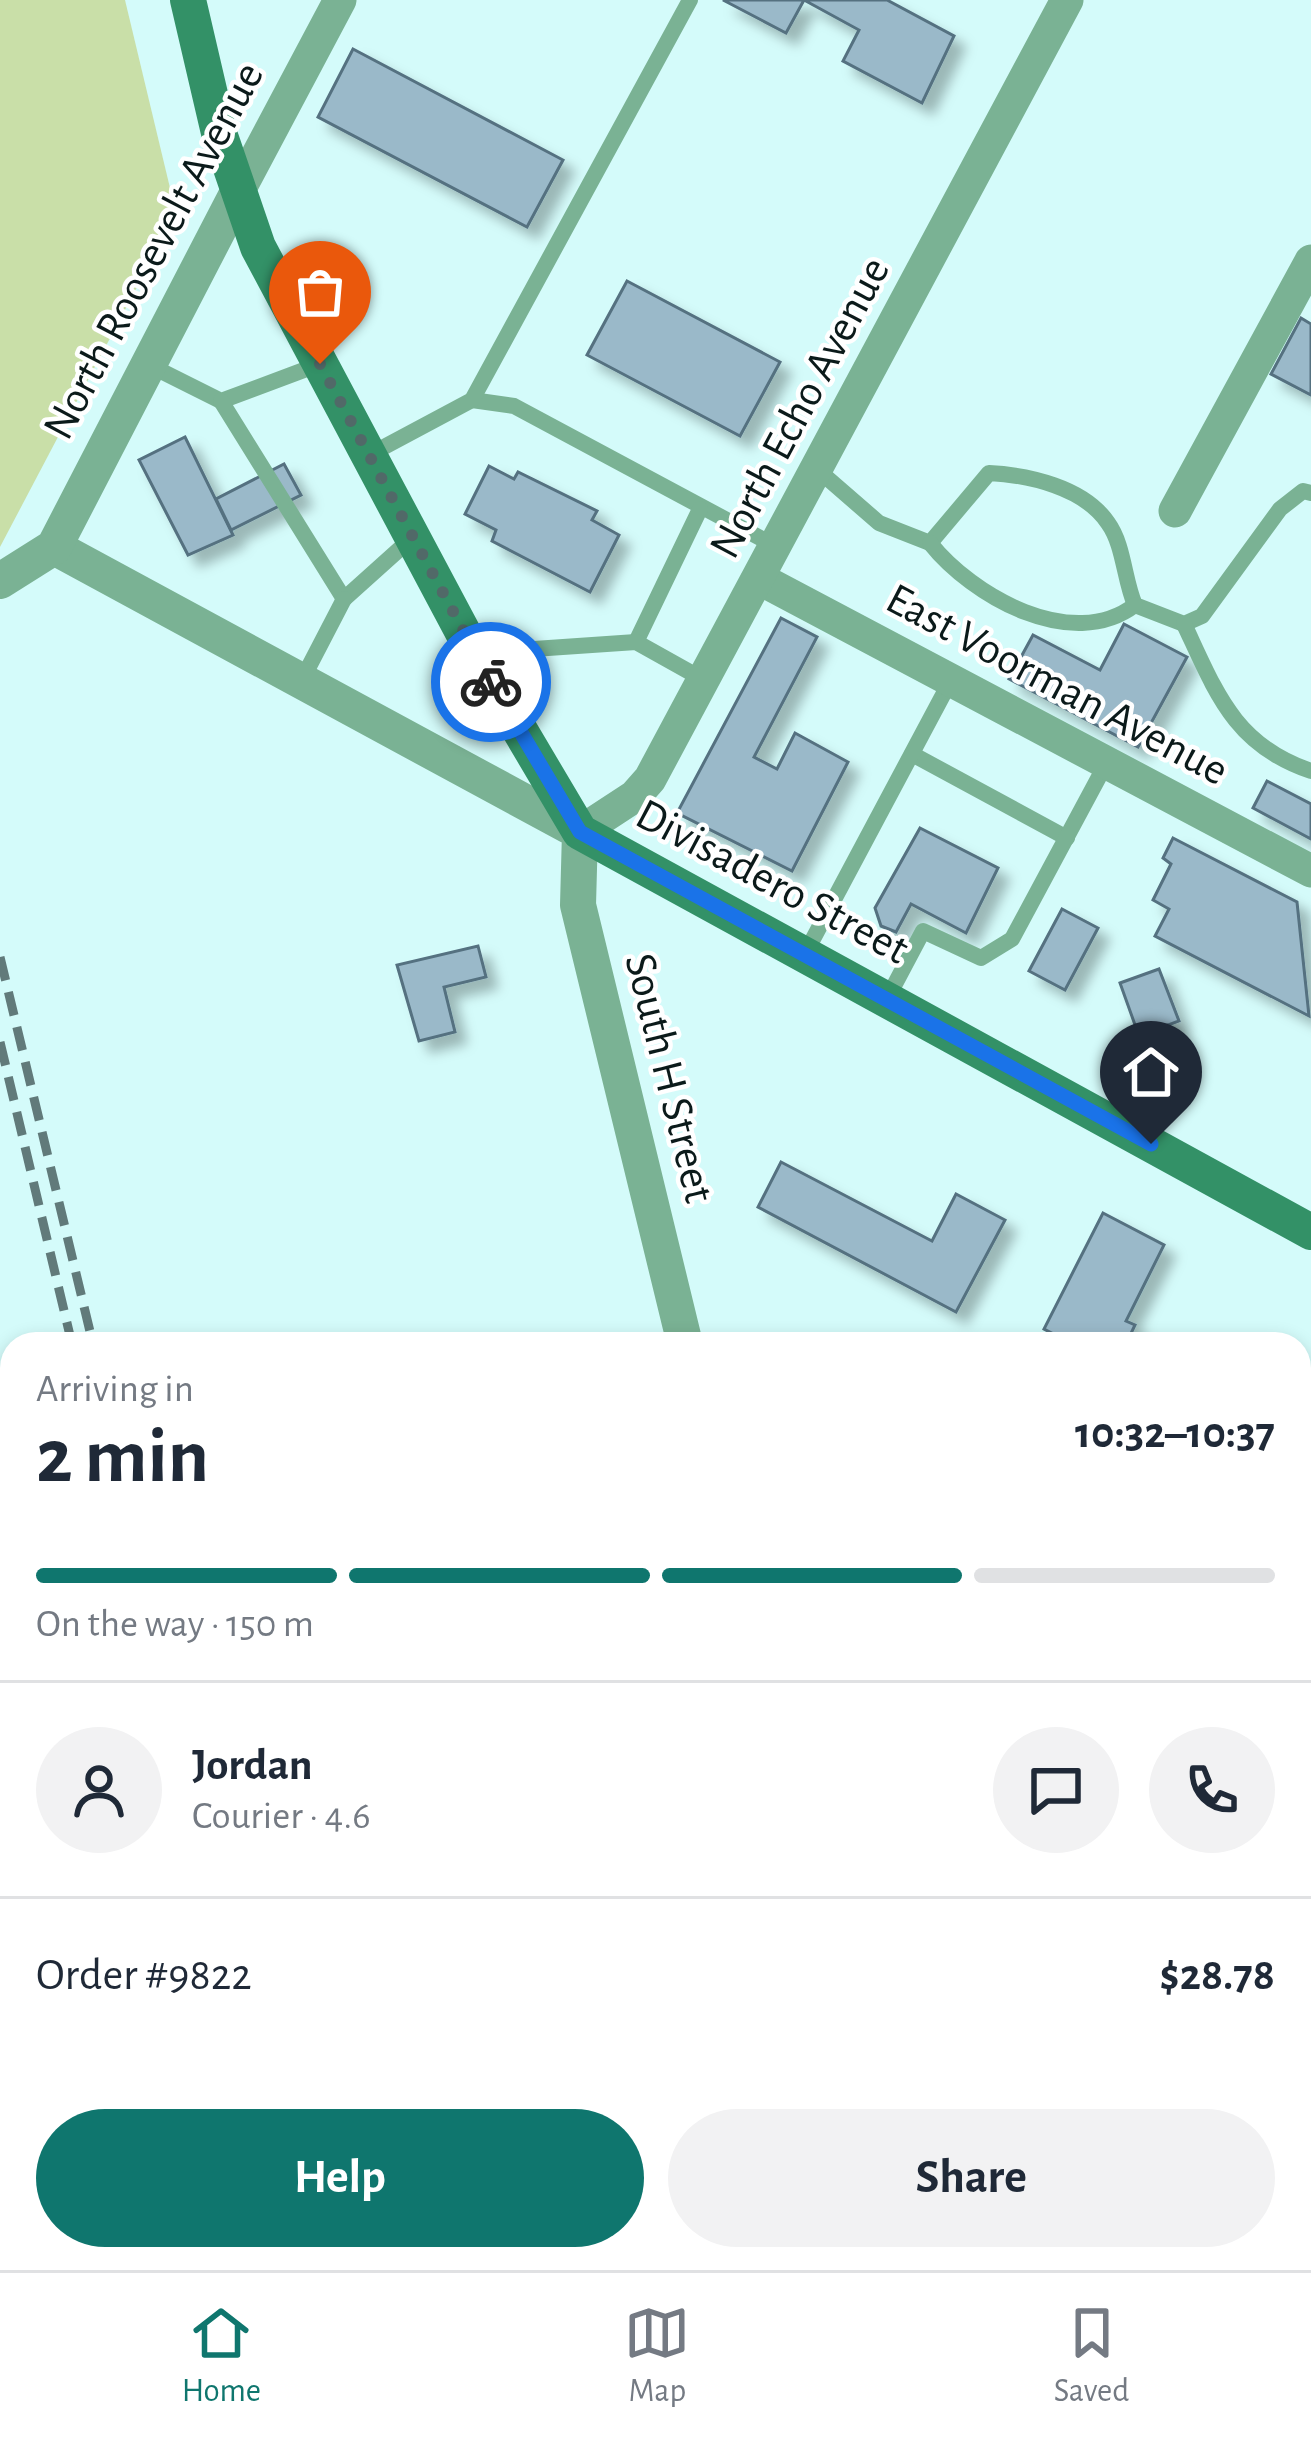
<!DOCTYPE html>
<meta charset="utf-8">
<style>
:root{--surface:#fff;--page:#f2f2f3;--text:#1f2937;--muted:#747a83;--line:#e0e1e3;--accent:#0f766e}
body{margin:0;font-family:"Alegreya Sans",sans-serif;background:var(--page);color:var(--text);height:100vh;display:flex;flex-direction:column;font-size:45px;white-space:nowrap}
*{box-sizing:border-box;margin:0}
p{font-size:39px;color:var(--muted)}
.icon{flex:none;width:66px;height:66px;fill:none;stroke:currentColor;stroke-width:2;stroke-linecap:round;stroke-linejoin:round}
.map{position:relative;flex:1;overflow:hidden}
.panel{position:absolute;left:0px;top:1332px;width:1311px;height:939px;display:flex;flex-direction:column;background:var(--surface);border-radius:36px 36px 0 0;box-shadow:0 6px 18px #0003}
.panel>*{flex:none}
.pin{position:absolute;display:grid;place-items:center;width:102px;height:102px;color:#fff;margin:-123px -51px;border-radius:50% 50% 50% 0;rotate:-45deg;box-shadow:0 0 12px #0007}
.pin .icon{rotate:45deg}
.courier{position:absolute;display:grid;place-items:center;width:120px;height:120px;margin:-60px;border:9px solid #1a73e8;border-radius:50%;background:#fff;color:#222;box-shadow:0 3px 15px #0007}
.headline em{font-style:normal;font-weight:700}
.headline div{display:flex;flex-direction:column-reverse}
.headline{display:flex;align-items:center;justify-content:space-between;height:204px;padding:0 36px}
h1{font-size:78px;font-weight:700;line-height:90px}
.bar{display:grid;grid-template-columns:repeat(4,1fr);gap:18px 12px;align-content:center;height:144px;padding:0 36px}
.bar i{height:15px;border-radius:9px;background:var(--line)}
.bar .on{background:var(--accent)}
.bar p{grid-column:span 4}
.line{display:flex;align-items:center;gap:30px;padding:0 36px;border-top:3px solid var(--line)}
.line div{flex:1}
.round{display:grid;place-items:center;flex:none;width:126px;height:126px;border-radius:63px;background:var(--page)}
.button{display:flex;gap:24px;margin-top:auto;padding:24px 36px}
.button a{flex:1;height:138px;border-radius:72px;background:var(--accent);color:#fff;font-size:48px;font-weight:700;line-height:138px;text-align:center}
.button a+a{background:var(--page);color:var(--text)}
.menu{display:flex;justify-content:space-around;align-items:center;height:168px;border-top:3px solid var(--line);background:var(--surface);font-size:33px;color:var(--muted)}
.menu a{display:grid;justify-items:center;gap:6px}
.menu .on{color:var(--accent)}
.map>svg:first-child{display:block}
.green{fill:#c9dfa8}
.building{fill:#9ab9c9;stroke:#547180;stroke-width:3;filter:url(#shadow)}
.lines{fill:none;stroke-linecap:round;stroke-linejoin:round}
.service{stroke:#7ab294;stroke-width:16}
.minor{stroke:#7ab294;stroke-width:33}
.tertiary{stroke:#7ab294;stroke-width:36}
.secondary{stroke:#339167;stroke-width:36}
.rail{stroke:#617a7a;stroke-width:9;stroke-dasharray:24 12;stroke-linecap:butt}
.done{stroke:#516968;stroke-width:12;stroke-dasharray:0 21.6}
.route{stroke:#1a73e8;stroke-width:15}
.labels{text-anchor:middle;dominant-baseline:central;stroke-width:9;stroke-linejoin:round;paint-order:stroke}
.street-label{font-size:45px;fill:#0b1a1a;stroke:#fff}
</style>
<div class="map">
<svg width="1311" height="2270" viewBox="0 0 1311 2270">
<defs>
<filter id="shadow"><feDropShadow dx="11" dy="11" stdDeviation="6" flood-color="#0004"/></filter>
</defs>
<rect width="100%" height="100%" fill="#d4fbfa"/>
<g class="green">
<path d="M0,0H125L176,213L0,547Z"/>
<path d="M1311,1775V2079L1299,2082V1778Z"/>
</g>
<g class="building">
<path d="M723,0H887L954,36L922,103L843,61L859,30L804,0L786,33Z"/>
<path d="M353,49L563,160L527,227L318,117Z"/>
<path d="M627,281L780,362L740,436L587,355Z"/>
<path d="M1301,318L1311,324V395L1271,374Z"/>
<path d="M185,437L233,535L188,555L139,460Z"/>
<path d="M284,464L301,495L231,530L216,499Z"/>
<path d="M489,466L514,479L518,472L597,511L592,520L619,535L590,592L492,541L496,530L465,514Z"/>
<path d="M781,618L817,637L754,757L777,769L795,733L848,762L792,871L677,813Z"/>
<path d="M1124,624L1187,657L1138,747L1009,679L1033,635L1100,670Z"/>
<path d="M1267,781L1311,804V839L1253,808Z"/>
<path d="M920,828L998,868L966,933L911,904L896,932L881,926L875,908Z"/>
<path d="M1173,838L1297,902L1309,1016L1155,936L1169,909L1153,900L1171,864L1163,858Z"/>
<path d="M1062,909L1098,928L1065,990L1029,971Z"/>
<path d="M478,946L486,977L444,987L455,1032L419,1041L397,965Z"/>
<path d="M1159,969L1179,1021L1139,1036L1120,983Z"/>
<path d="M781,1162L932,1241L956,1194L1005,1220L956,1312L758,1207Z"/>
<path d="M1103,1213L1164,1245L1126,1321L1135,1325L1126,1344H1073L1044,1329Z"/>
<path d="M1299,1492H1311V1629L1299,1632Z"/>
<path d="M1311,1904V2054L1299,2057V1907Z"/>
<path d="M1311,2192V2270H1260L1258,2259H1299V2195Z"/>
<path d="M965,2259H1007V2261L968,2270Z"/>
</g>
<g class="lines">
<g class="service">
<path d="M149,365L221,401L320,364"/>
<path d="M472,400L514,406L777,547"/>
<path d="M221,401L344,599L413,537"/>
<path d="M369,455L472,400L690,0"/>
<path d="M818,470L879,523L930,543L989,473C1028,475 1084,487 1108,523C1124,545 1124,580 1135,605L1184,624L1202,616L1280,509L1303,491L1311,493"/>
<path d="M930,543C972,596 1072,653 1135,605"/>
<path d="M1184,624C1216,692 1234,745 1311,771"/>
<path d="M636,642L700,509"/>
<path d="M477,653L636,642L704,680"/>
<path d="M303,678L344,599"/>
<path d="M912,754L1067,838"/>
<path d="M805,954L951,680"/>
<path d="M887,999L923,931L981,958L1012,939L1107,762"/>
<path d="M1247,2259L1250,2270"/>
</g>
<g class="minor">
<path d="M237,194L340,0"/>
<path d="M1175,511L1311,261"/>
<path d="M760,579L1311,871"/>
<path d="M580,832L635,796L650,779L1067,0"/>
</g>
<g class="tertiary">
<path d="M54,547L580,832L578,905L685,1344"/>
<path d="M0,581L54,547L237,194"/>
<path d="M1299,1710L1311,1708"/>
<path d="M909,2259L911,2270"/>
</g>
<path class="secondary" d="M188,0L219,133L258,247L474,653L580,832L1311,1232"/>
<g class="rail">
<path d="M0,957L93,1344"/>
<path d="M0,1042L72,1344"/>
<path d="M292,2259L295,2270"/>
<path d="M313,2259L316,2270"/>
</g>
</g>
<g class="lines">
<path class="done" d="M320,364L491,682"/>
<path class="route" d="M491,682L580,832L1151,1144"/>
</g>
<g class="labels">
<g class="street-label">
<text transform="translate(154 251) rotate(-62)">North Roosevelt Avenue</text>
<text transform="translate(800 408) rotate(-62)">North Echo Avenue</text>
<text transform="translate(1057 685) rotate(28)">East Voorman Avenue</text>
<text transform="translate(772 882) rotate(28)">Divisadero Street</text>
<text transform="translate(669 1078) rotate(76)">South H Street</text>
</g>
</g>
</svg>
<div class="pin" style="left:320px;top:364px;background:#ea580c"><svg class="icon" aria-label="bag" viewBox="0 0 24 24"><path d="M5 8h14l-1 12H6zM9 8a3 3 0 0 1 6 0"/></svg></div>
<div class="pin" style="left:1151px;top:1144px;background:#1f2937"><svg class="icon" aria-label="home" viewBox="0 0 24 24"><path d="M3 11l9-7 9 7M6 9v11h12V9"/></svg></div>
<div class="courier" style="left:491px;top:682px"><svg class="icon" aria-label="bike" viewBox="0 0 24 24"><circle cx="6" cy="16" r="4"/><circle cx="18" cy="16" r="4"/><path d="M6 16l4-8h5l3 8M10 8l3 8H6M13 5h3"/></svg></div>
<section class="panel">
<div class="headline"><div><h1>2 min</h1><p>Arriving in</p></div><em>10:32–10:37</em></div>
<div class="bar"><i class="on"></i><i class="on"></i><i class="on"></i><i></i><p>On the way · 150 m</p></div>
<div class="line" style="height:216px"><a class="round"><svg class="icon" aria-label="person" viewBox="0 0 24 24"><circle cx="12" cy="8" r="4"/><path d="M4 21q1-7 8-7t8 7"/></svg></a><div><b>Jordan</b><p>Courier · 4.6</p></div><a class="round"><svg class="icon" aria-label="chat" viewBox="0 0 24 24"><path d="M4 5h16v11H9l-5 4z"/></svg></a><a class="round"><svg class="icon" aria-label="phone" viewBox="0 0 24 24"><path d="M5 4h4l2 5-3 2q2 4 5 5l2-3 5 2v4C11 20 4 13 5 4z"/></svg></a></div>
<div class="line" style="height:156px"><div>Order #9822</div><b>$28.78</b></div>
<div class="button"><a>Help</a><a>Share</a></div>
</section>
</div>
<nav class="menu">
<a class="on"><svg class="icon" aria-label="home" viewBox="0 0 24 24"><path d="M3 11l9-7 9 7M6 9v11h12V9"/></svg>Home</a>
<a><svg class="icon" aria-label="map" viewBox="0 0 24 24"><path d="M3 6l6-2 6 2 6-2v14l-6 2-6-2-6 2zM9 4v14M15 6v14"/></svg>Map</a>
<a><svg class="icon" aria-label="saved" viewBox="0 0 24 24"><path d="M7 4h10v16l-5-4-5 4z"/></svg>Saved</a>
</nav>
